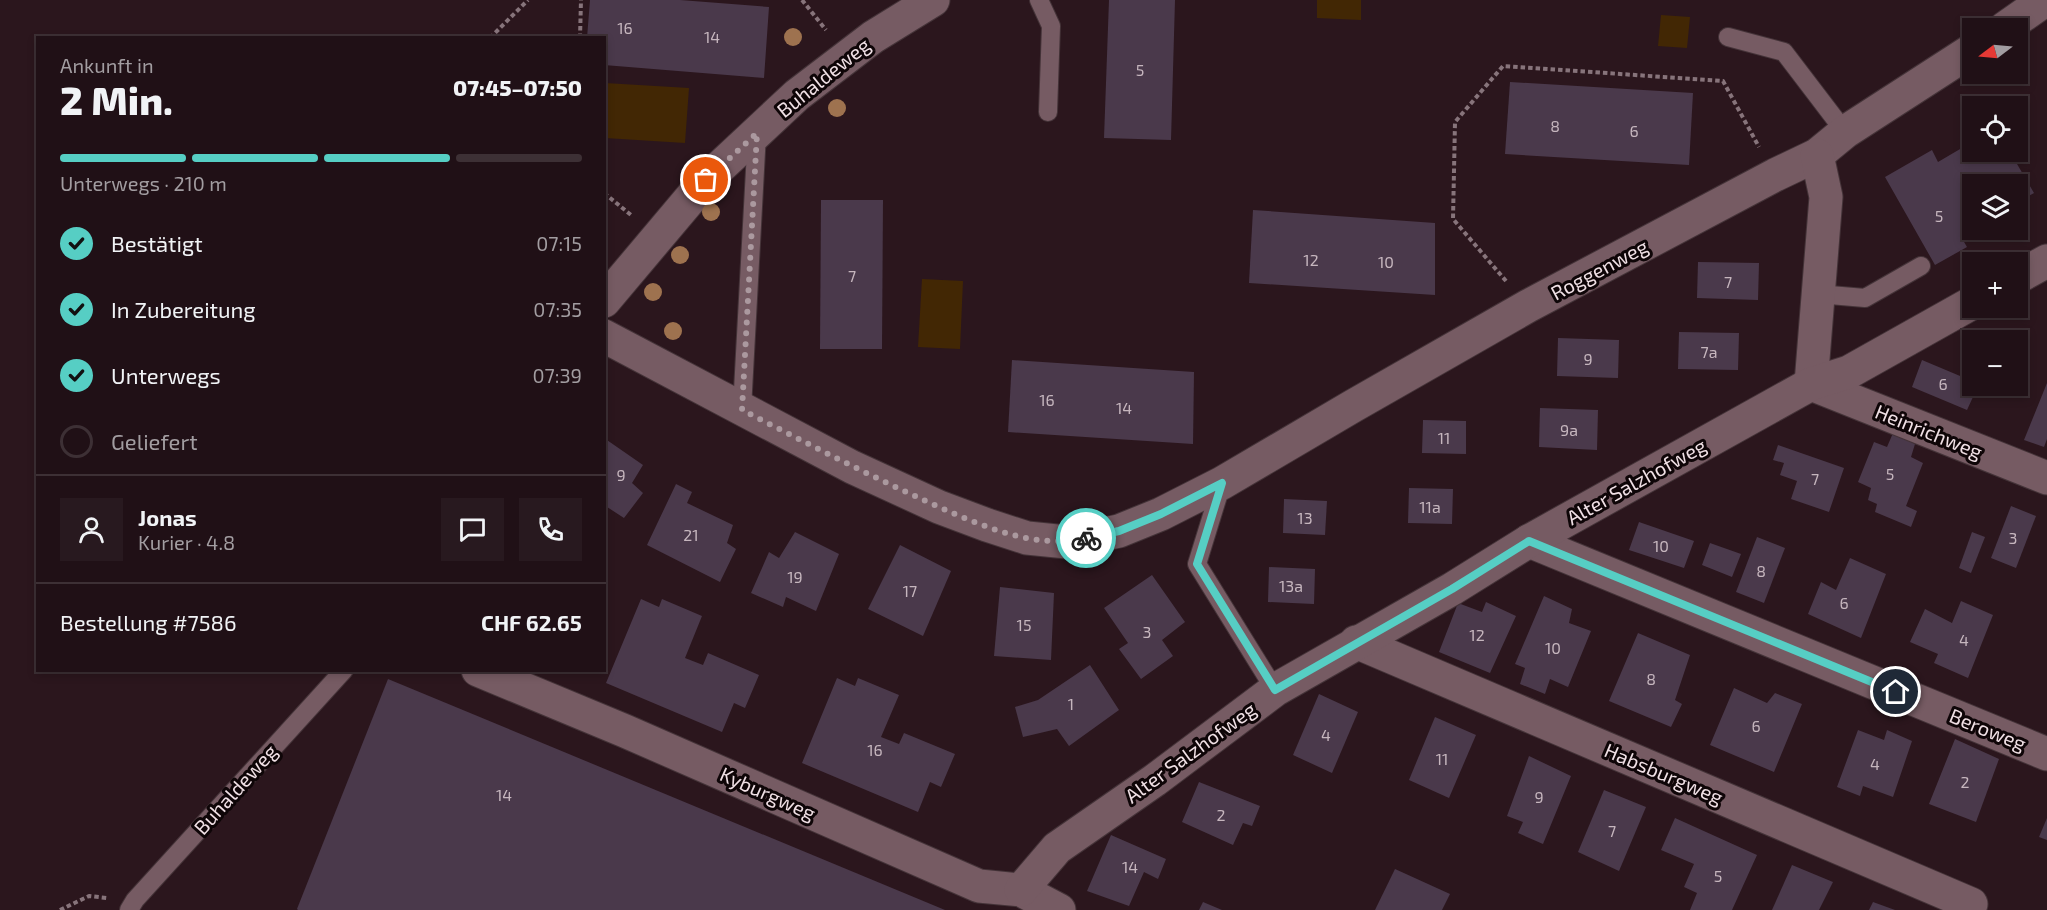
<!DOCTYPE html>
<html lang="de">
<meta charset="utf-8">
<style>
:root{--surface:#201016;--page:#28191f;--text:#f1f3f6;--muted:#a29da1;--line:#3d3035;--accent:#56cec4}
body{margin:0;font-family:"Exo 2",sans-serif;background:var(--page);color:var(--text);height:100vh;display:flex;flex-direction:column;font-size:22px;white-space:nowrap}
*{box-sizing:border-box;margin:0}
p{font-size:20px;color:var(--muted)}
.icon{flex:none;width:33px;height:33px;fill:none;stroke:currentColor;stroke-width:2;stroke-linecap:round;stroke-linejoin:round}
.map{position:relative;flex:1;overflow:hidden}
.panel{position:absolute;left:36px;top:36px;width:570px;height:636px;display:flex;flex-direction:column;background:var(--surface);border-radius:0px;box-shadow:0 3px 9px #0003,0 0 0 2px var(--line)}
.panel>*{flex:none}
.needle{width:39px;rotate:254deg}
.controls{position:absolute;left:1962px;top:18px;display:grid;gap:12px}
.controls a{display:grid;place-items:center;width:66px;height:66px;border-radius:0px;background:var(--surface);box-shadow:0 3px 9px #0003,0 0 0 2px var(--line);font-size:30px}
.pin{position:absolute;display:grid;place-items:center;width:51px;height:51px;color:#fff;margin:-26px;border:3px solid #fff;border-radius:50%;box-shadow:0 2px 6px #0007}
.courier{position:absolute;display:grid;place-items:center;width:60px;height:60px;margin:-30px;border:4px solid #56cec4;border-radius:50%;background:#fff;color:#222;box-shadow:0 2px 8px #0007}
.summary em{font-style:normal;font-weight:800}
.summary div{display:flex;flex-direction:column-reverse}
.summary{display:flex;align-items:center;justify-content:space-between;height:102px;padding:0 24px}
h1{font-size:39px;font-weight:800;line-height:45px}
.bar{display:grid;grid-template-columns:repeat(4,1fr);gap:9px 6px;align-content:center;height:72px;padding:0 24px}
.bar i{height:8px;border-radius:4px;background:var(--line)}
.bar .current{background:var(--accent)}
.bar p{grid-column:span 4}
.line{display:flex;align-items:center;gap:15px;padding:0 24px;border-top:2px solid var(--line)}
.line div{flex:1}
.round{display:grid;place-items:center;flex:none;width:63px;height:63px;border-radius:0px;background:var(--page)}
ol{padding:0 24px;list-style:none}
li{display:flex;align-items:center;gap:18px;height:66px}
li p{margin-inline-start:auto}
li .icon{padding:6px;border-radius:50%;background:var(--accent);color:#111;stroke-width:4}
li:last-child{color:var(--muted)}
li i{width:33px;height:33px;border:3px solid var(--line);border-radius:50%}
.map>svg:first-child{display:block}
.green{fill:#422704}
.building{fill:#4a394b}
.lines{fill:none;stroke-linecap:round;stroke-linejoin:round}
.service-casing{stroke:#443338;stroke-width:20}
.minor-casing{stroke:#443338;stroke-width:35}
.path{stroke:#87747b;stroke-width:4;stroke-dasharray:4.5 3;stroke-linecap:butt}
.service{stroke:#765b63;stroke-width:18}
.minor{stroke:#765b63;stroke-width:33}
.tree{fill:#9e724f}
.done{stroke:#ab999f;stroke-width:6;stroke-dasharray:0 10.8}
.route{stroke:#56cec4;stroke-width:8}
.labels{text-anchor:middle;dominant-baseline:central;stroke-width:6;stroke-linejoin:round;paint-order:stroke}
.number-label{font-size:16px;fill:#c6b6be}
.street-label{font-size:20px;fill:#f0e0e5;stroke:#0e0507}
</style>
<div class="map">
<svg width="2047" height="910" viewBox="0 0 2047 910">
<rect width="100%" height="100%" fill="#2b161d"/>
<g class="green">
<path d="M1317,0H1361V20L1317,18Z"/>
<path d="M1661,15L1690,17L1687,48L1658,46Z"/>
<path d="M605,83L689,88L685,143L605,138Z"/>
<path d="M922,279L963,281L960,349L918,347Z"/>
</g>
<g class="building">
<path d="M590,0H680L769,7L764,78L604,65V38H587Z"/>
<path d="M1109,0H1175L1171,140L1104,138Z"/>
<path d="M1510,82L1693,93L1689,165L1505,154Z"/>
<path d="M1972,142V152H2010L2034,193L2018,202V184H1972V228L1960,235L1967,247L1935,265L1885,177L1932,150L1938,162Z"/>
<path d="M821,200H883L882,349H820Z"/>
<path d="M1253,210L1435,223V295L1249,283Z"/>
<path d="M1698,262L1759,263L1758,300L1697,298Z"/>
<path d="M1679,332L1739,333L1738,370L1678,369Z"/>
<path d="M1558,338L1619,340L1618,378L1557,376Z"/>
<path d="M1012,360L1194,372L1193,444L1008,432Z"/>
<path d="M1922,360L1972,381V386H1978L1967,410L1912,387Z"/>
<path d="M2047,383V439L2044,447L2024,440Z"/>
<path d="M1540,408L1598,410L1597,450L1539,447Z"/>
<path d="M1423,420L1466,421V454L1422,453Z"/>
<path d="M1893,433L1915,444L1911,457L1923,463L1906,506L1917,511L1911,527L1875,512L1877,504L1868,500L1871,488L1858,482L1874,442L1887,447Z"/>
<path d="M604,438L643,465L632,483L643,493L624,518L604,505Z"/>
<path d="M1778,445L1844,468L1829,512L1791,499L1797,481L1780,475L1784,463L1773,460Z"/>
<path d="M676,484L692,492L687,503L733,525L727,543L736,549L720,582L647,545Z"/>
<path d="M1409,488L1453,489L1452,524L1408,523Z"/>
<path d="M1284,499L1327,501L1325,535L1283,533Z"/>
<path d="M2011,506L2036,516L2016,568L1991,558Z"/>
<path d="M1639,522L1694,541L1684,568L1629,550Z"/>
<path d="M795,532L839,554L816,611L786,597L783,607L751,593L769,552L779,558Z"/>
<path d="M1972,532L1985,537L1971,573L1959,568Z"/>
<path d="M1757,537L1785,548L1764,603L1736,592Z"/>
<path d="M1710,543L1741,554L1732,577L1702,565Z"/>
<path d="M900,545L951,571L923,636L868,609Z"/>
<path d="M1850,558L1886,574L1861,638L1808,614L1821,582L1836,590Z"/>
<path d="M1269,567L1315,569L1314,604L1268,602Z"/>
<path d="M1152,575L1185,622L1162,640L1173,656L1141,679L1119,649L1128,643L1104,608Z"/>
<path d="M1000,587L1054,593L1051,660L994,656Z"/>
<path d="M1544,596L1572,609L1569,623L1591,631L1568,687L1550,679L1545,694L1520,684L1525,668L1515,664Z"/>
<path d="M641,599L659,607L662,599L702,616L685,658L703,665L708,653L759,675L745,708L734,703L722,732L606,683Z"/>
<path d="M1961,601L1993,615L1968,678L1934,663L1938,654L1910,642L1925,609L1952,623Z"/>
<path d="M1486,602L1516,616L1490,673L1439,652L1458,603L1482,612Z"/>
<path d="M1638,633L1690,655L1675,700L1682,704L1671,727L1609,701Z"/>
<path d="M1090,665L1119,710L1069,746L1057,729L1023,737L1015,707L1038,700Z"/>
<path d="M837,678L855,686L858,678L899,695L881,737L899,744L904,733L955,754L941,787L930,782L918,812L802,763Z"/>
<path d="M388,679L945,910H298L297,909Z"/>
<path d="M1734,688L1767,703L1775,693L1802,704L1774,772L1710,745Z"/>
<path d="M1319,694L1358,712L1332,773L1293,755Z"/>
<path d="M1435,717L1476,735L1449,798L1409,780Z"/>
<path d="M1858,730L1884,740L1887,730L1912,741L1893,797L1863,786L1860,796L1837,787Z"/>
<path d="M1955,739L1999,759L1976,822L1929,804Z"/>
<path d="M1529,756L1571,776L1543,844L1518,833L1523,822L1507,816Z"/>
<path d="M1199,782L1260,806L1252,826L1243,823L1233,845L1182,822Z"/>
<path d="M1604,790L1646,807L1619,871L1578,852Z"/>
<path d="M1675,818L1757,855L1732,910H1690L1697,893L1684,887L1694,864L1661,850Z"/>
<path d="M2047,818V840L2039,837Z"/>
<path d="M1111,835L1166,859L1158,879L1144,872L1129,906L1087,891Z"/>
<path d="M1792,865L1833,882L1819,910H1772Z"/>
<path d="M1395,869L1450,894L1442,910H1375Z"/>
<path d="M1203,902L1222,910H1199Z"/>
<path d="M1873,902L1895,910H1869Z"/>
</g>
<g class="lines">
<g class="service-casing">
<g id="service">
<path d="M1039,0L1051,26L1048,112"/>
<path d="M1728,37L1784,52L1845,132"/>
<path d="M1818,294L1865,298L1921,266"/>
<path d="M742,409L757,133"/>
<path d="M1222,483L1197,564L1275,690"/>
<path d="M129,910L135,900L344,670"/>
</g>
</g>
<g class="minor-casing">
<g id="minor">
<path d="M2005,28L2045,0"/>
<path d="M2018,277L2047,261"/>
<path d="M604,301L706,180L797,95L873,37L933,0"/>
<path d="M604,336L852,467L939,507L987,525L1027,538L1067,542L1119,531L1161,514L1222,483L1353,406L1528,306L1775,175L1817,155L1845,132L1972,50"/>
<path d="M1811,384L2047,478"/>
<path d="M1811,384L1826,197L1817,155"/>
<path d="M1529,541L2047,754"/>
<path d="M1356,642L1971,904L1969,910"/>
<path d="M478,670L625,731L979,886L1021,890L1059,910"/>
<path d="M1021,890L1057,848L1155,780L1275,690L1452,589L1529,541L1811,384L1849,372L1972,303"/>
</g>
</g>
<g class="path">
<path d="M802,0L826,30"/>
<path d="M490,38L528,0"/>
<path d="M580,38L581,0"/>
<path d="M604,193L631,215"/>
<path d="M1506,281L1453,219L1455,122L1503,66L1723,81L1759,147"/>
<path d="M60,910L89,896L107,898"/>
</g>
<use href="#service" class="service"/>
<use href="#minor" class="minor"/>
</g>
<g class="tree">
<circle cx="793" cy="37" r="9"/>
<circle cx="837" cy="108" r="9"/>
<circle cx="711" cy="212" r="9"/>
<circle cx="680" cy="255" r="9"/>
<circle cx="653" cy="292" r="9"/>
<circle cx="673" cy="331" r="9"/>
</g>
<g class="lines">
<path class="done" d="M706,180L757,133L742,410C799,439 856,469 915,496C950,512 988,530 1026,538C1046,542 1066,542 1086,538"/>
<path class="route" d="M1086,538L1119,531L1161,514L1222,483L1197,564L1275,690L1452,589L1529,541L1896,692"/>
</g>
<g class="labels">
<g class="number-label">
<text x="625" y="27">16</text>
<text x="712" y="36">14</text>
<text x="1140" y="69">5</text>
<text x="1555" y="125">8</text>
<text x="1634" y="130">6</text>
<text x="1939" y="215">5</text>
<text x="1311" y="259">12</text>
<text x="1386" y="261">10</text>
<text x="852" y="275">7</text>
<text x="1728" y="281">7</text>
<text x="1709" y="351">7a</text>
<text x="1588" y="358">9</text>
<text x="1943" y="383">6</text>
<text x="1047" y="399">16</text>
<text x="1124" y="407">14</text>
<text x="1569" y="429">9a</text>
<text x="1444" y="437">11</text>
<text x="1890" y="473">5</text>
<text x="621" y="474">9</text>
<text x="1815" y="478">7</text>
<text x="1430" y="506">11a</text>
<text x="1305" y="517">13</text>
<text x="691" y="534">21</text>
<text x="2013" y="537">3</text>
<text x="1661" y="545">10</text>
<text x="1761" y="570">8</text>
<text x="795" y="576">19</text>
<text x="1291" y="585">13a</text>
<text x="910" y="590">17</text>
<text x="1844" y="602">6</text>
<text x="1024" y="624">15</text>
<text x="1147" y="631">3</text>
<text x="1477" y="634">12</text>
<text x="1964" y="639">4</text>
<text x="1553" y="647">10</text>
<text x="1651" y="678">8</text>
<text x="1071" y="703">1</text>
<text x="1756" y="725">6</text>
<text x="1326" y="734">4</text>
<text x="875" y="749">16</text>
<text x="1442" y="758">11</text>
<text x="1875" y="763">4</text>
<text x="1965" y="781">2</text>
<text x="504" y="794">14</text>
<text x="1539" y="796">9</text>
<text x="1221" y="814">2</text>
<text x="1612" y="830">7</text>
<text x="1130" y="866">14</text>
<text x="1718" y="875">5</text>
</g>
<g class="street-label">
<text transform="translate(823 77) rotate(-39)">Buhaldeweg</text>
<text transform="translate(1599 269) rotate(-28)">Roggenweg</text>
<text transform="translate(1929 431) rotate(22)">Heinrichweg</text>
<text transform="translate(1636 481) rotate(-29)">Alter Salzhofweg</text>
<text transform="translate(1988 729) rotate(22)">Beroweg</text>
<text transform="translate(1190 752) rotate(-36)">Alter Salzhofweg</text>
<text transform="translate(1664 773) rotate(23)">Habsburgweg</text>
<text transform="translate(235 789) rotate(-48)">Buhaldeweg</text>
<text transform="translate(768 793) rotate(24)">Kyburgweg</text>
</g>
</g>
</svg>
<div class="controls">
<a><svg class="needle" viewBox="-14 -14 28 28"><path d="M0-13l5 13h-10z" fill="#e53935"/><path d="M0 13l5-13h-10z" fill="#a29da1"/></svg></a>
<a><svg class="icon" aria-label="locate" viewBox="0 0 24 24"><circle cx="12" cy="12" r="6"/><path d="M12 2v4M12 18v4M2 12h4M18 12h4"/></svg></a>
<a><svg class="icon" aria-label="layers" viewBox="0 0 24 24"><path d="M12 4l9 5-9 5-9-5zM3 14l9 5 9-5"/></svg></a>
<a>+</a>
<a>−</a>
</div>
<div class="pin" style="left:706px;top:180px;background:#ea580c"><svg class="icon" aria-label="bag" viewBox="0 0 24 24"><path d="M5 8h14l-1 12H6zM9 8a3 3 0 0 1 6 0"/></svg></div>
<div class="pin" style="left:1896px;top:692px;background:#1f2937"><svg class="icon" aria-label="home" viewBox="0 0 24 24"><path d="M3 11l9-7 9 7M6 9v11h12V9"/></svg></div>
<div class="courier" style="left:1086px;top:538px"><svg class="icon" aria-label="bike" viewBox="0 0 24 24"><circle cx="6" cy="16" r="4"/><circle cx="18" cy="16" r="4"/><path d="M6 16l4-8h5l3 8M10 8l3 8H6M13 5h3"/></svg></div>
<section class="panel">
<div class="summary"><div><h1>2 Min.</h1><p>Ankunft in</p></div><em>07:45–07:50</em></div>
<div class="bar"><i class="current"></i><i class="current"></i><i class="current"></i><i></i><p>Unterwegs · 210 m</p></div>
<ol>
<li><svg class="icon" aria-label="check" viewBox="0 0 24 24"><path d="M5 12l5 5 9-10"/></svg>Bestätigt<p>07:15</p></li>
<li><svg class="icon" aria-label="check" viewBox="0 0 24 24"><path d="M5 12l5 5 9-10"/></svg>In Zubereitung<p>07:35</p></li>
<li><svg class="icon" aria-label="check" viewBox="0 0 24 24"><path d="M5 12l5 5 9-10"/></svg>Unterwegs<p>07:39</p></li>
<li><i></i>Geliefert</li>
</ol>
<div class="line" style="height:108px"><a class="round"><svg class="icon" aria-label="person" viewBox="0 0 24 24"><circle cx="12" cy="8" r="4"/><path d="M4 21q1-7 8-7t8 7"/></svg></a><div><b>Jonas</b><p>Kurier · 4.8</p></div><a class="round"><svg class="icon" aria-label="chat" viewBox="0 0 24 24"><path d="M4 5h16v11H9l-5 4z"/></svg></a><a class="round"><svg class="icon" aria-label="phone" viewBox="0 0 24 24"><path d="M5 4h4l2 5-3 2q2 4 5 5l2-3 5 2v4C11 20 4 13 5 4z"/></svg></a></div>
<div class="line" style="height:78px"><div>Bestellung #7586</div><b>CHF 62.65</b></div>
</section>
</div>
